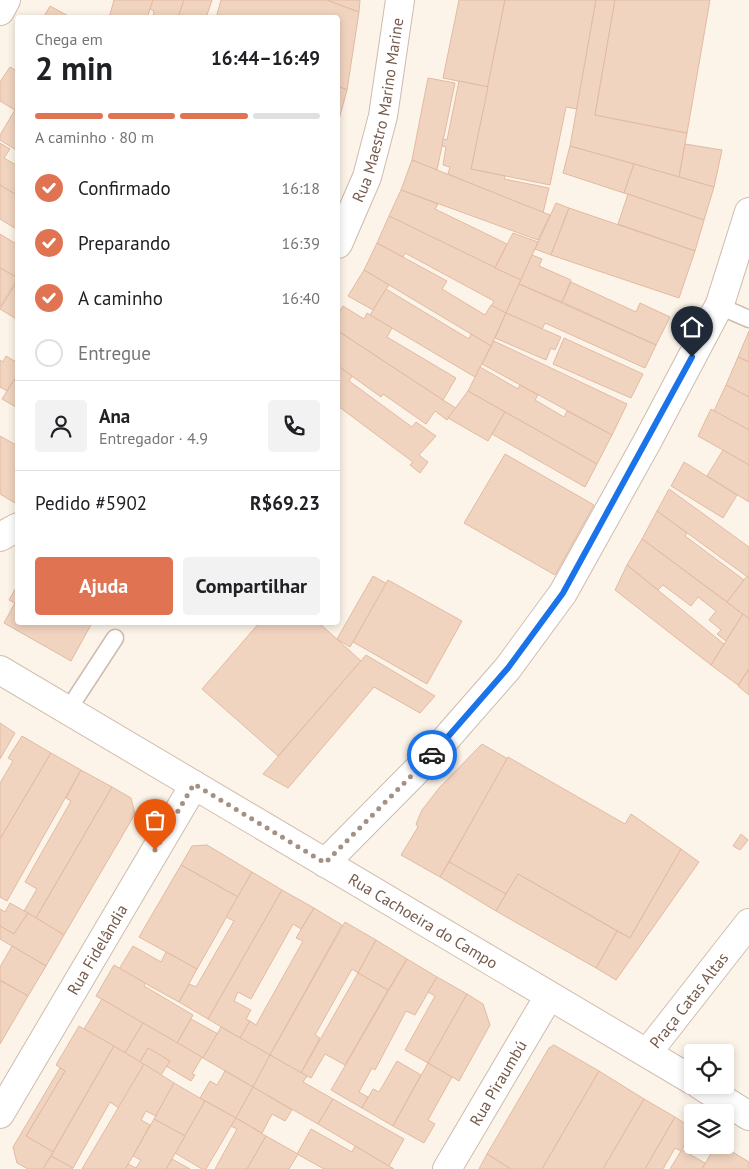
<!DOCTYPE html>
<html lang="pt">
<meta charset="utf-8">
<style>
:root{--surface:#fff;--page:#f2f2f2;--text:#202124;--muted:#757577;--line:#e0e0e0;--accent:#e07352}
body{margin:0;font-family:"PT Sans",sans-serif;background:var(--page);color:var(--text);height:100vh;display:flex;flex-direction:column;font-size:19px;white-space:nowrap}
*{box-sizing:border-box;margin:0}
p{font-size:16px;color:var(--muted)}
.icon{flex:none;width:28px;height:28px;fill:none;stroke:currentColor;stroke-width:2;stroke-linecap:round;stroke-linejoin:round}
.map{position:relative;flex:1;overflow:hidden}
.sheet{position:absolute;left:15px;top:15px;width:325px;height:610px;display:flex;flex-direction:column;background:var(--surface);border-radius:5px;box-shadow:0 2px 8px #0003}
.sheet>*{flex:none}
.fabs{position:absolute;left:684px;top:1044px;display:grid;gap:10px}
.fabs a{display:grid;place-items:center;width:50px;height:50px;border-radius:5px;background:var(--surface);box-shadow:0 2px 8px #0003;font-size:25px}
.pin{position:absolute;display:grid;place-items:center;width:42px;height:42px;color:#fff;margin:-51px -21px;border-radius:50% 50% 50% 0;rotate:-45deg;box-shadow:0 0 5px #0007}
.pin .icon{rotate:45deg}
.courier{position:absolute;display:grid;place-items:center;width:50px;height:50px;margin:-25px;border:4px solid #1a73e8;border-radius:50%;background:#fff;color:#222;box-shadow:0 1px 6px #0007}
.headline em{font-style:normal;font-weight:800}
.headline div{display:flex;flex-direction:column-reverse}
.headline{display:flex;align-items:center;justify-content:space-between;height:85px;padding:0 20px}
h1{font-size:32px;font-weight:800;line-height:38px}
.bar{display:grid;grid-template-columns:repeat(4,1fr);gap:8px 5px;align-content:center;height:60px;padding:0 20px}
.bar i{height:6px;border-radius:4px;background:var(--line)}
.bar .on{background:var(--accent)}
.bar p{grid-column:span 4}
.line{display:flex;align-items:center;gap:12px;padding:0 20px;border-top:1px solid var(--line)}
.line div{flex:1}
.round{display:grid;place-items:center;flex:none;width:52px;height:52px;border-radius:5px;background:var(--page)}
ol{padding:0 20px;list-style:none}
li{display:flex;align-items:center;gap:15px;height:55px}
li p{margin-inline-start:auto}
li .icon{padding:5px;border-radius:50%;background:var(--accent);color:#fff;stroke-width:4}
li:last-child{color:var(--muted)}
li i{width:28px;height:28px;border:2px solid var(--line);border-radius:50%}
.button{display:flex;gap:10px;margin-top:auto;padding:10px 20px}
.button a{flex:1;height:58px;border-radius:5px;background:var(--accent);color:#fff;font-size:20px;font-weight:800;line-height:58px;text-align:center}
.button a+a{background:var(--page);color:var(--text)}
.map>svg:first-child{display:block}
.building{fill:#f0d4c0;stroke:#e2baa1}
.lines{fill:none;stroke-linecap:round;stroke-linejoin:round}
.service-casing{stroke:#cdbcae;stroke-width:19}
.minor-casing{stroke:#cdbcae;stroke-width:30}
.secondary-casing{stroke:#d2beae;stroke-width:30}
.service{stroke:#fff;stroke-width:16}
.minor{stroke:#fff;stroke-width:28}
.secondary{stroke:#fff;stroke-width:28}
.done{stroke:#a49183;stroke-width:5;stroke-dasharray:0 9}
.route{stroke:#1a73e8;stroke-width:6}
.labels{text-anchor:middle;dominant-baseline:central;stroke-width:4;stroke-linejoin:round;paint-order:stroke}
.street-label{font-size:16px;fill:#755b4c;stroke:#fef8ee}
</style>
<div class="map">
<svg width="749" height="1169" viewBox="0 0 749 1169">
<rect width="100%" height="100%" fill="#fcf4e8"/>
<g class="building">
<path d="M114,0H153L147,18H109Z"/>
<path d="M153,0H184L178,18H153L154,11L150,9Z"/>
<path d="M184,0H212L206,18H178Z"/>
<path d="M221,0H327L359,12L347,90L338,86V18H216Z"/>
<path d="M327,0H360L359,12Z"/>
<path d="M459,0H505L488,87L443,78Z"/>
<path d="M505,0H596L577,109L566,107L550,185L471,169Z"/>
<path d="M596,0H615L595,115L687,133L679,177L570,146Z"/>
<path d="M615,0H710L687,133L595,115Z"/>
<path d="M50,6L72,18H43Z"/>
<path d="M10,67L18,72V112L0,101V82Z"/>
<path d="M428,78L455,83L437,170L412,160Z"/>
<path d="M459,81L488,87L471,169L505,176L504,179L549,188L543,213L448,174L450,167L443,165L446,147L442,146L443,139L447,140Z"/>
<path d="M338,86L347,90L338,123Z"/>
<path d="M15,110L18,112V151L0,140V135Z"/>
<path d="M0,143L10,149L4,158L18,166V196L0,185Z"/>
<path d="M685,144L722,150L714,187L679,177Z"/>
<path d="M570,146L634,164L624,193L563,173Z"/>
<path d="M412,160L550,215L538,240L401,190Z"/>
<path d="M634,164L714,187L704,220L624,193Z"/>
<path d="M0,185L18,196V230L0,219Z"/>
<path d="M401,190L438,204L435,209L507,244L495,268L389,216Z"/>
<path d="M628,194L704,220L695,251L618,224Z"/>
<path d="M556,203L569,208L551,255L535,249Z"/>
<path d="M569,208L695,251L679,298L551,255Z"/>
<path d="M389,216L521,280L506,313L491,306L494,301L405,253L403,257L377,243Z"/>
<path d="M513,233L538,242L521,280L495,268Z"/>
<path d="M0,234L18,245V278L0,268Z"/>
<path d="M377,243L447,281L442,289L485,315L491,305L506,313L491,346L364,270Z"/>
<path d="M532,255L542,259L539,266L571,280L562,302L519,284Z"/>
<path d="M0,268L18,278L0,307Z"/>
<path d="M364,270L389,285L373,310L348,296Z"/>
<path d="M18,280V320L0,309Z"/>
<path d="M571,282L636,312L640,303L670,317L656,345L562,302Z"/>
<path d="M519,284L656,345L645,368L545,323L542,329L506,313Z"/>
<path d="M386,289L469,339L471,334L491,346L475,377L370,315Z"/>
<path d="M343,306L364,319L367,313L392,328L387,337L456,378L443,400L338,331V314Z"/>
<path d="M506,313L561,337L555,350L551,348L546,360L495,338Z"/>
<path d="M338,331L443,400L456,408L447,420L435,411L426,424L383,394L381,397L338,366Z"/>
<path d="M749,331V362L738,357Z"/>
<path d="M564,338L643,374L631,398L553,364Z"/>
<path d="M494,341L627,404L612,435L482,364Z"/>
<path d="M6,356L18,363V374L7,391L0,387V360L3,362Z"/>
<path d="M738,357L749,362V397L726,385Z"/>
<path d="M338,366L352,376L349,381L412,427L416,422L436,436L419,455L428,462L420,473L410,465L413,462L338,406Z"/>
<path d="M480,367L518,389L520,385L538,395L535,400L564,417L567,411L612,435L597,464L468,391Z"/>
<path d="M18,374V408L2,399Z"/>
<path d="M726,385L749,397V430L714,411Z"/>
<path d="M468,391L505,412L488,441L448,418Z"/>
<path d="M711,409L749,430V465L698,436Z"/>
<path d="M505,412L597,464L585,487L492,434Z"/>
<path d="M0,436L18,446V501L15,503L0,494Z"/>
<path d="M723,450L749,465V502L707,476Z"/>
<path d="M505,454L594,505L555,575L464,523Z"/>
<path d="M684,462L737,495L723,518L671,486Z"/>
<path d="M669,489L749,547V578L657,511Z"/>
<path d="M657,511L687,533L685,536L744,580L727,602L642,539Z"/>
<path d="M642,539L743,614L726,641L717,634L721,630L709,620L716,611L698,597L691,606L663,585L658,590L627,565Z"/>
<path d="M627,565L724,644L711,665L615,590Z"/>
<path d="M373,576L387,584L350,647L337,639Z"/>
<path d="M747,576L749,578V619L727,602Z"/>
<path d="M388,580L462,621L427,684L353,642Z"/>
<path d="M18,584V622L92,623L71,661L4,623L15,603L9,600Z"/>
<path d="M743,614L749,619V669L738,685L711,665Z"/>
<path d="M260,622H318L361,661L278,756L202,689Z"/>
<path d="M366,655L435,696L420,713L374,687L288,788L263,774Z"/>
<path d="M749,669V695L738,686Z"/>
<path d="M0,723L15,733L0,759Z"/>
<path d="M22,736L51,753L0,839V783L13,761L8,758Z"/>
<path d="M482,744L508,759L440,877L401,855L418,827L416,824L422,810L440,787Z"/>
<path d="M51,753L81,770L7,901L0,897V839Z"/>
<path d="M508,757L625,824L631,814L681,849L630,938L518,874L506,894L449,862Z"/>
<path d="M81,770L112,787L36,918L24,911L37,889L25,882L71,801L66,798Z"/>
<path d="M112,787L131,798L135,814L64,935L36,918Z"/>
<path d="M741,834L748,840L740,850L733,846Z"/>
<path d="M207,845L252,872L238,897L181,865L192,846Z"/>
<path d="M681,849L699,862L616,980L596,968L617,931L630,938Z"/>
<path d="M449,862L506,894L496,911L440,877Z"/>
<path d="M181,865L238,897L197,969L139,937Z"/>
<path d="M252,872L282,890L208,1019L179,1002L189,984L196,987L234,921L226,917Z"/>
<path d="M518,874L617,931L596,968L496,911Z"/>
<path d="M282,890L314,908L301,929L293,924L251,999L238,992L234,1001L251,1010L246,1019L250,1021L240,1038L208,1019Z"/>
<path d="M10,903L28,913L14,934L0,926V909L5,912Z"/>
<path d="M314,908L342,925L270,1055L240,1038L250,1021L256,1025L303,941L296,938Z"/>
<path d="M28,913L64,935L46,966L0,939V926L14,934Z"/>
<path d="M345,922L376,940L358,973L352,969L315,1035L320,1038L301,1073L270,1055Z"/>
<path d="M376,940L407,959L388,990L358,973Z"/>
<path d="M12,946L46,966L28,996L0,980V967Z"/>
<path d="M133,946L161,962L166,952L197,969L179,1002L119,969Z"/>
<path d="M407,959L437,977L415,1015L406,1011L375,1070L372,1068L359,1092L368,1097L362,1108L331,1090Z"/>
<path d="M114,965L145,983L144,986L193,1015L177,1043L96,996Z"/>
<path d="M358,973L388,990L345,1065L325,1054L311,1078L301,1073Z"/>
<path d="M437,977L467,994L428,1063L405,1050L435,996L428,992Z"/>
<path d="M1,981L28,996L0,1044V982Z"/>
<path d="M467,994L483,1004L490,1025L459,1081L428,1063Z"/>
<path d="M102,999L143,1023L125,1053L84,1029Z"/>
<path d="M191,1019L218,1034L203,1058L177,1043Z"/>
<path d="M143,1023L202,1057L192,1074L195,1075L191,1081L166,1066L170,1061L148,1048L140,1062L125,1053Z"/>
<path d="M79,1026L114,1046L53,1152L26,1136L65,1071L56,1065Z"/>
<path d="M221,1027L270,1055L253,1087L203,1058Z"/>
<path d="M554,1045L599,1071L542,1169H511L487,1154L549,1048Z"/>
<path d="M114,1046L144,1064L119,1108L110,1102L73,1168L51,1156Z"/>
<path d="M148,1048L170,1061L161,1075L140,1062Z"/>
<path d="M270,1055L307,1076L303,1082L333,1099L318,1124L253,1087Z"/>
<path d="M397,1061L421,1075L393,1126L362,1108L373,1089L379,1092Z"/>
<path d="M428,1063L452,1077L428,1120L435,1124L424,1143L393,1126Z"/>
<path d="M144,1064L174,1083L156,1116L146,1111L141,1120L150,1125L133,1156L125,1169H82Z"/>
<path d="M60,1068L65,1071L26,1136L53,1152L43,1169H28L17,1163L13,1147Z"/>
<path d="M225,1071L253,1087L236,1118L200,1098L210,1081L217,1085Z"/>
<path d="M599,1071L644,1099L603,1169H542Z"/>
<path d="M174,1083L205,1101L185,1136L154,1119Z"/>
<path d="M253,1087L292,1110L285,1121L272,1114L262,1133L236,1118Z"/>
<path d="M333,1099L404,1139L389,1166L318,1124Z"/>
<path d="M644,1099L675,1117L645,1169H603Z"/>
<path d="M205,1101L236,1118L206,1169H202L175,1153Z"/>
<path d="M675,1117L692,1128L682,1150L705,1163L702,1169H670L681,1151L675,1148L663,1169H645Z"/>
<path d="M236,1118L266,1136L247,1169H215L237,1129L231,1126Z"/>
<path d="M154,1119L185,1136L172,1159L166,1169H125L128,1164L136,1168L141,1160L133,1156Z"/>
<path d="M311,1129L352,1152L355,1146L394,1169H324L297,1154Z"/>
<path d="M266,1136L298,1154L289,1169H247Z"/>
<path d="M716,1145H721L749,1162V1169H702Z"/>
<path d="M487,1154L511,1169H479Z"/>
<path d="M51,1156L73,1168L72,1169H43Z"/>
<path d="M172,1159L190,1169H166Z"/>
</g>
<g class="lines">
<g class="service-casing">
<g id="service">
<path d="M719,306L749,319"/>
<path d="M68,710L115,638"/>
</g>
</g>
<g class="minor-casing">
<g id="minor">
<path d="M0,11L6,0"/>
<path id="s1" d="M338,244L367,177L383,116L400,0"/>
<path d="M0,537L18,527"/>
<path d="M325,863L431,756L508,668L563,593L647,442L720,304L749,212"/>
<path id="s2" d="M0,1114L194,785"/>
<path id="s3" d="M447,1169L549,996"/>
</g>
</g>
<g class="secondary-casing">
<g id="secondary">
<path id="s4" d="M0,670L692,1080"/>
<path id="s5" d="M648,1052L749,923"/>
<path d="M700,1085L749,1116"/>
</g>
</g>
<use href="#service" class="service"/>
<use href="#minor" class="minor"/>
<use href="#secondary" class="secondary"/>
</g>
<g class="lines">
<path class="done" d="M155,850L194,784L325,863L432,755"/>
<path class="route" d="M432,755L508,668L563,593L692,357"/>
</g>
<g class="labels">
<g class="street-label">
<text stroke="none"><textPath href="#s1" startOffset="141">Rua Maestro Marino Marine</textPath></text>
<text stroke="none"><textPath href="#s4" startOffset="492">Rua Cachoeira do Campo</textPath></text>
<text stroke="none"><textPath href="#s2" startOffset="191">Rua Fidelândia</textPath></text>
<text stroke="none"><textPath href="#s5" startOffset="66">Praça Catas Altas</textPath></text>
<text stroke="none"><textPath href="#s3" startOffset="100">Rua Piraumbú</textPath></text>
</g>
</g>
</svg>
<div class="fabs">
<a><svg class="icon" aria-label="locate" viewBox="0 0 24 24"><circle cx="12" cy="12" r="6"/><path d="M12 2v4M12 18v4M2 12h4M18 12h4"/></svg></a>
<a><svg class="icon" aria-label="layers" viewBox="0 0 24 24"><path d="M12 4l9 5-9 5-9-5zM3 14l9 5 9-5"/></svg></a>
</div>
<div class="pin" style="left:155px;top:850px;background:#ea580c"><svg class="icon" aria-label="bag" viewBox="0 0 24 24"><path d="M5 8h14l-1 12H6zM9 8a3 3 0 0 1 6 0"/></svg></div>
<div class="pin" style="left:692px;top:357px;background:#1f2937"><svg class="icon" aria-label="home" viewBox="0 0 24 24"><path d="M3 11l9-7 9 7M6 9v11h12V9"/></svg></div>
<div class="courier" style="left:432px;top:755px"><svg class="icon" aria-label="car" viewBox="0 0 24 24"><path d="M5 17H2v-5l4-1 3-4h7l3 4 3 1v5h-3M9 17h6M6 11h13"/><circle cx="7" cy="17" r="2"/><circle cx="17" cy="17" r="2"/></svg></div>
<section class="sheet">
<div class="headline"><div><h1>2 min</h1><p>Chega em</p></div><em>16:44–16:49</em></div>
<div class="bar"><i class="on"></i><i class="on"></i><i class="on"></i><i></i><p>A caminho · 80 m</p></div>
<ol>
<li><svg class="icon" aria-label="check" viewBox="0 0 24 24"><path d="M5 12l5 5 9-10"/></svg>Confirmado<p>16:18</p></li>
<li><svg class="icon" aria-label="check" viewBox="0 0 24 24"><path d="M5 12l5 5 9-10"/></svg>Preparando<p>16:39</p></li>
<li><svg class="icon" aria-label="check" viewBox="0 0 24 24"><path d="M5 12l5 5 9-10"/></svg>A caminho<p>16:40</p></li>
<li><i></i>Entregue</li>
</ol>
<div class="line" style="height:90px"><a class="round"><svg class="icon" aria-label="person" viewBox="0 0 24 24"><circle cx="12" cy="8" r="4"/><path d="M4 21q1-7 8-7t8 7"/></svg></a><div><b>Ana</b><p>Entregador · 4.9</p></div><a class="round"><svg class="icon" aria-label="phone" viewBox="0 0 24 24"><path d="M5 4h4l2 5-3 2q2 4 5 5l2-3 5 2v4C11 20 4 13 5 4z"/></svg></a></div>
<div class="line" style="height:65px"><div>Pedido #5902</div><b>R$69.23</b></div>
<div class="button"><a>Ajuda</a><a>Compartilhar</a></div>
</section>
</div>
